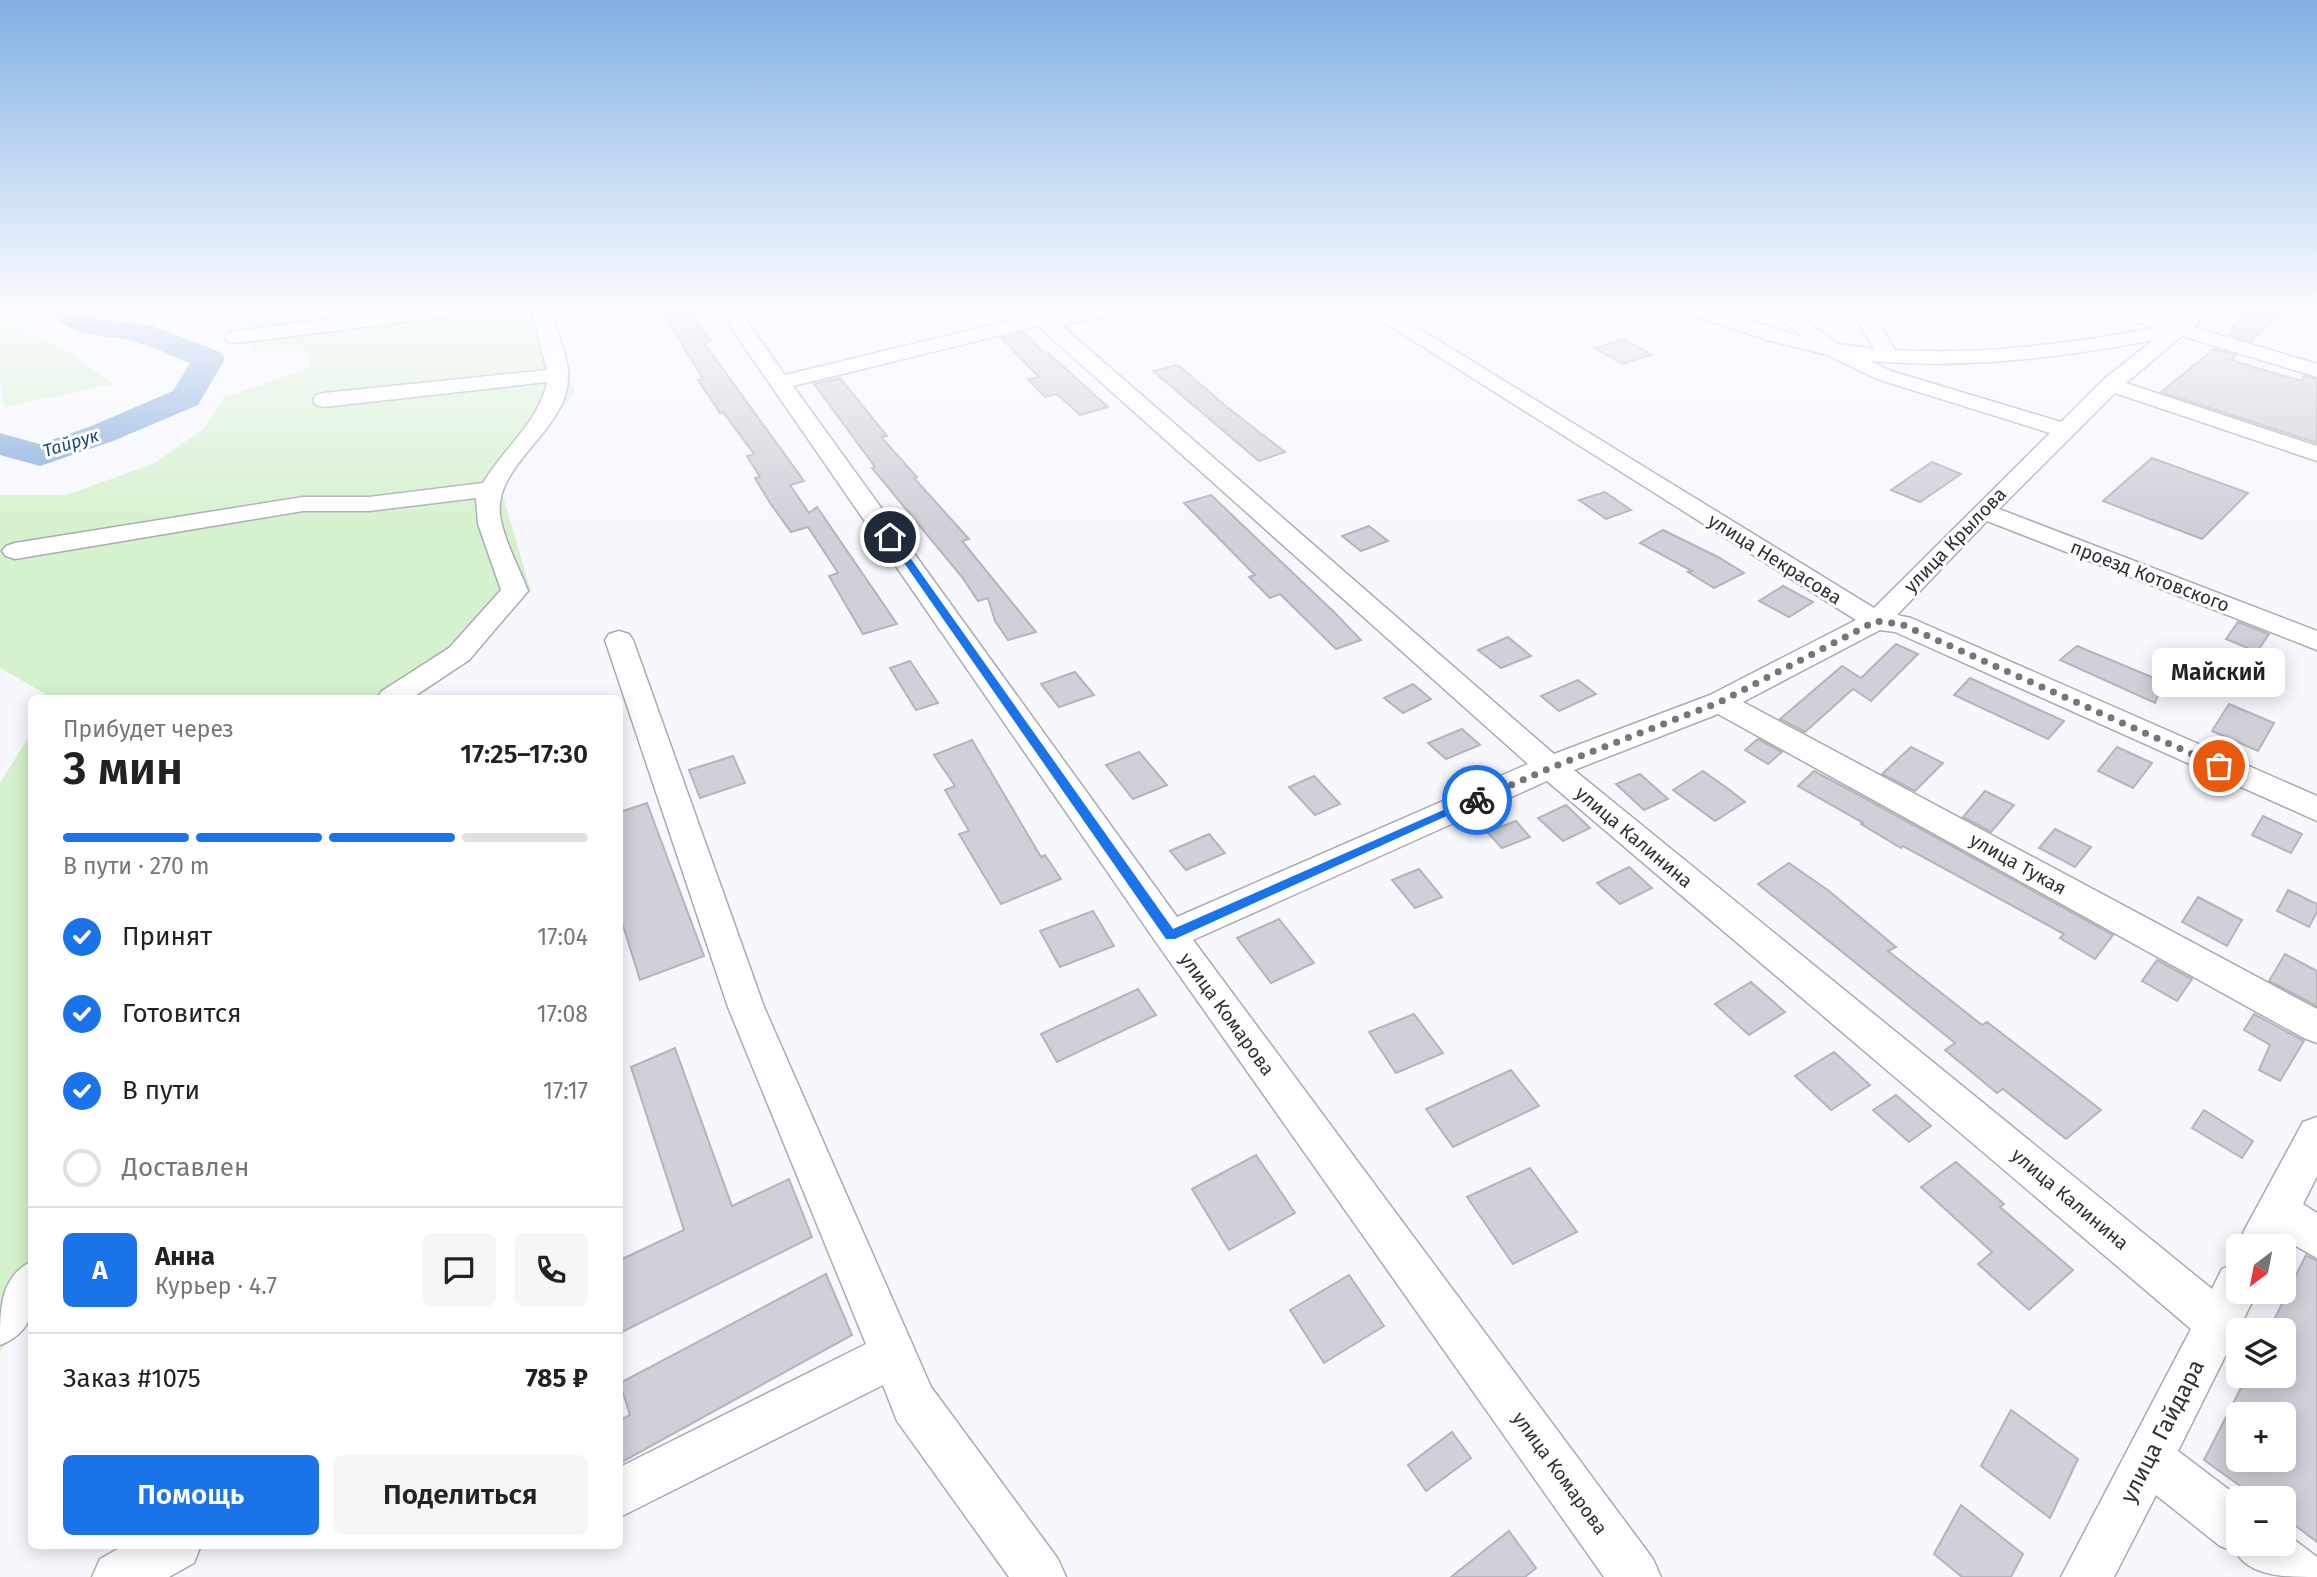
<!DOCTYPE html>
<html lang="ru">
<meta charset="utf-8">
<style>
:root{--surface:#fff;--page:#f6f6f6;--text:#222;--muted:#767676;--line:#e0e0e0;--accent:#1a73e8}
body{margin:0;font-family:"Fira Sans",sans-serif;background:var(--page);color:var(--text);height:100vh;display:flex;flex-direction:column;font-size:26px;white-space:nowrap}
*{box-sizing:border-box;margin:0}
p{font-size:23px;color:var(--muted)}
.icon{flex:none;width:38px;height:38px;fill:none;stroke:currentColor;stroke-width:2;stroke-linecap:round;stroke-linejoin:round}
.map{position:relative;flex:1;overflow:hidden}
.drawer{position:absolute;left:28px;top:695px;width:595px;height:854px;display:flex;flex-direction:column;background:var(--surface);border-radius:10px;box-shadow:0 4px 18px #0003}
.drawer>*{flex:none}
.needle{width:46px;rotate:212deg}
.buttons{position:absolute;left:2226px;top:1234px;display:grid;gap:14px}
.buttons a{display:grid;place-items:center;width:70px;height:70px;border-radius:10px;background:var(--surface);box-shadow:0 4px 18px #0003;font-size:35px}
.pin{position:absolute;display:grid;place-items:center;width:60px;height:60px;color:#fff;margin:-30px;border:4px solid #fff;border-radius:50%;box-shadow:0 2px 7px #0007}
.courier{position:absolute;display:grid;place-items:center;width:70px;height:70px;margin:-35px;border:5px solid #1a73e8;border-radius:50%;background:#fff;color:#222;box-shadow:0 2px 9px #0007}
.bubble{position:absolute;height:49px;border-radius:10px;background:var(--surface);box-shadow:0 4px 18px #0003;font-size:23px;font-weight:600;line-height:49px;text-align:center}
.head em{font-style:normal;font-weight:600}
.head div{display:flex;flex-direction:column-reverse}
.head{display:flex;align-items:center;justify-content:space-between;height:119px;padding:0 35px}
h1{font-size:46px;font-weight:600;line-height:52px}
.bar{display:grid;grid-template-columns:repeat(4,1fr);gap:10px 7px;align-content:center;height:84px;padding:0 35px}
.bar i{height:9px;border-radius:5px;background:var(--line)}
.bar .active{background:var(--accent)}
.bar p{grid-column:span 4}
.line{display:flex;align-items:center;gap:18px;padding:0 35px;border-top:2px solid var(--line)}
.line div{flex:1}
.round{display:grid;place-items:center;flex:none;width:74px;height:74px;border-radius:10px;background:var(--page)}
ol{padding:0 35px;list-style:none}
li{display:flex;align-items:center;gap:21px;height:77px}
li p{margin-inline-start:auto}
li .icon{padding:7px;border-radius:50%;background:var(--accent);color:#fff;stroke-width:4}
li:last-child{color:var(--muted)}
li i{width:38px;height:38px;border:4px solid var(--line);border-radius:50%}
.primary-button{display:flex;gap:14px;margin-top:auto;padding:14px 35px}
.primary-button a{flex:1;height:80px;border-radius:10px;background:var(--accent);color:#fff;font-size:28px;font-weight:600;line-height:80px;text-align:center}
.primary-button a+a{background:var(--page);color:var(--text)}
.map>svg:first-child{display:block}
.green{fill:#d5f1ce}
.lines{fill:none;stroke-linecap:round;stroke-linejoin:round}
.river{fill:#86abdb;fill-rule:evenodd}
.building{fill:#cfd0d8;stroke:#b3b4bc;stroke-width:2;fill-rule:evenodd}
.minor-casing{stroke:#a9abb2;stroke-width:3}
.minor{fill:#fff;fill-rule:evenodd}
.route{fill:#1a73e8}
.done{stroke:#757679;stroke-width:7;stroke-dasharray:0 12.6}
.labels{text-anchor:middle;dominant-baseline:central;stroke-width:6;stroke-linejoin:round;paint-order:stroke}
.far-water-label{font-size:18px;font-style:italic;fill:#174983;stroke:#fff}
.street-label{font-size:19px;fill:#2f3032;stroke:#fff}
.near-street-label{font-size:23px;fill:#2f3032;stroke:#fff}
</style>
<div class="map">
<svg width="2317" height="1577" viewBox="0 0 2317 1577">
<rect width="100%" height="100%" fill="#f7f8fe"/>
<g class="green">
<path d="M228,309H553L575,393L498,480L531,591L437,681L409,698H53L0,668V495H66L153,464L202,430L224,398L312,367L304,351H253L240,320Z"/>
<path d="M0,322L66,350L113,384L5,407L0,381Z"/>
<path d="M31,733V1311L0,1352V783Z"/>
</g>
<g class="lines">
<path class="river" d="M49,309H84L98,319L153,326L220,352L225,359L198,405L113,441L40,466L0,455V433L39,444L89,427L173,391L190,363C173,356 156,348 139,343C106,332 72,342 49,309Z"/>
</g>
<g class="building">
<path d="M661,309H689L711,341L704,343L804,481L790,485L809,513L817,507L897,624L863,634L829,576L838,573L808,527L791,532L770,503L755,478L760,477L747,456L754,454L723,412L720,413L698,380L703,379Z"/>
<path d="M2251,309H2285L2251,342L2230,335L2237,330L2231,328Z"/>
<path d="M1024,332L1044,353L1047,352L1108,407L1080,415L1057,394L1045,397L1028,379L1039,377L1001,338Z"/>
<path d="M1624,339L1652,355L1622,364L1595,348Z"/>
<path d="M2214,349L2236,355L2232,359L2240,363L2301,381L2304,376L2317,379V443L2161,392Z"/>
<path d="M1178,365L1227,407L1285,452L1259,461L1153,371Z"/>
<path d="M840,378L887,436L881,437L917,477L914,478L969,539L962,541L1036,632L1008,640L995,621L988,598L978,601L962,577L872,468L875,467L814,384Z"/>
<path d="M2152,458L2248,493L2202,539L2103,501Z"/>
<path d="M1932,462L1961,474L1920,502L1891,490Z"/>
<path d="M1605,492L1631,510L1606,519L1579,500Z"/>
<path d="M1211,495L1334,612L1361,640L1336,649L1280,594L1270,598L1249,577L1255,575L1184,503Z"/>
<path d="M1369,526L1388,541L1361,551L1342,536Z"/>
<path d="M1663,530L1718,557L1744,573L1714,588L1688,572L1692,571L1640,543Z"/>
<path d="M1783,586L1813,602L1789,617L1759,601Z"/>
<path d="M2238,622L2269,634L2257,652L2226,639Z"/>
<path d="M1508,637L1531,656L1501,668L1478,650Z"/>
<path d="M1896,644L1918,654L1871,701L1853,689L1805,732L1780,719L1842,666L1861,678Z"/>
<path d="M2077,646L2159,680L2157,683L2162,685L2155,703L2060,660Z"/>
<path d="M910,661L938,703L916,710L890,668Z"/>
<path d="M1075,672L1094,695L1059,707L1041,684Z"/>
<path d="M1970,678L2033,707L2064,721L2048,739L1954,695Z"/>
<path d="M1578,680L1596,694L1559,711L1541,696Z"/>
<path d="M1413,684L1431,699L1403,713L1384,698Z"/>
<path d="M2229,704L2274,723L2258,751L2212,731Z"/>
<path d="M1462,729L1480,745L1446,759L1428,743Z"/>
<path d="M1758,739L1782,752L1768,764L1745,750Z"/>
<path d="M972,740L1041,857L1045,855L1061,879L1001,904L959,834L969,831L945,790L955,786L934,755Z"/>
<path d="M1911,747L1943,763L1915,791L1882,774Z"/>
<path d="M2117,747L2152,763L2133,788L2098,771Z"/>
<path d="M1139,752L1167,785L1133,799L1106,765Z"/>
<path d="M733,756L745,783L700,798L689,770Z"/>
<path d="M1703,771L1727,788L1745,802L1715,821L1673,790Z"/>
<path d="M1814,771L1859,795L2113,935L2095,959L2060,938L2064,934L1903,846L1901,848L1861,824L1863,823L1798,786Z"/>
<path d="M1640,774L1668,799L1644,810L1616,784Z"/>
<path d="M1314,776L1340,804L1315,815L1289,787Z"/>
<path d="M1985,791L2014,805L1991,832L1963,817Z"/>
<path d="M647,803L704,956L640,980L620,916V812Z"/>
<path d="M1566,805L1590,828L1563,841L1538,818Z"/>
<path d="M2263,816L2302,834L2291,853L2252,835Z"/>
<path d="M1516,821L1530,837L1502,848L1487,832Z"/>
<path d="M2055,829L2091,847L2075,867L2039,848Z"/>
<path d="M1209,834L1225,853L1186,870L1170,851Z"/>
<path d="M1789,863L1829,891L1896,947L1888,951L1982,1025L1987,1022L2101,1110L2066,1139L2003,1089L1997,1093L1945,1050L1955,1043L1758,884Z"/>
<path d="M1629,867L1652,888L1620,904L1597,883Z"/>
<path d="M1419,869L1442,897L1415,908L1392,880Z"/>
<path d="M2288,890L2317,904V912L2309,927L2277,911Z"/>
<path d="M2198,897L2242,920L2227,946L2182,922Z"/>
<path d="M1093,911L1114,946L1060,967L1040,931Z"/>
<path d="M1279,919L1314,963L1271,983L1237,938Z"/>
<path d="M2285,954L2317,971V1006L2269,981Z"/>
<path d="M2157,960L2192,979L2177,1001L2142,981Z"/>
<path d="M1751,982L1785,1012L1749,1035L1715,1004Z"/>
<path d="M1138,989L1156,1015L1057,1062L1041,1034Z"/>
<path d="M1414,1014L1443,1053L1396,1073L1369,1032Z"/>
<path d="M2254,1014L2304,1041L2280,1081L2259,1070L2270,1045L2244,1030Z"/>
<path d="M675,1048L732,1206L789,1179L812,1237L620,1333V1260L684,1230L631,1067Z"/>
<path d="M1834,1052L1870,1085L1831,1110L1795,1076Z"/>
<path d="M1511,1070L1539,1106L1453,1147L1426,1109Z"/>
<path d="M1896,1095L1931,1126L1909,1142L1873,1110Z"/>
<path d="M2204,1110L2253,1141L2242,1158L2192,1128Z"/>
<path d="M1256,1155L1295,1213L1229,1250L1192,1189Z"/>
<path d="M1956,1162L2004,1204L2000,1207L2073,1270L2029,1310L1978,1264L1992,1252L1921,1187Z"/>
<path d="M1530,1168L1577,1232L1513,1264L1467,1197Z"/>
<path d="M2306,1255L2317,1261V1542L2284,1517V1498H2257L2204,1460L2247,1376H2284V1330H2269ZM2238,1414H2284V1460H2238Z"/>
<path d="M826,1274L852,1335L620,1463V1420L630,1415L620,1383Z"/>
<path d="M1349,1275L1384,1326L1324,1363L1290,1310Z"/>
<path d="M2011,1410L2078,1459L2050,1518L1981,1466Z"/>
<path d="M1452,1432L1471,1458L1426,1491L1408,1465Z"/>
<path d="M1961,1505L2023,1554L2011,1577H1962L1934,1554Z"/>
<path d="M1509,1531L1536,1568L1525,1577H1451Z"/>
</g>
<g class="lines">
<g class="minor-casing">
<g id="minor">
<path d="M411,309H469L459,315L235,343L228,341L225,337L228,333L235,331Z"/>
<path d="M531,309H551C555,331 569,354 568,377C568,431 494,463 500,515C504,541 519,567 528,591L469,660L412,698H377L382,691L449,648L501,590L478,524L476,498L369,511H303L15,559L6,556L2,551L6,546L15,543L303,497H369L483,483C503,449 539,422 547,382L324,407L316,405L313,400L316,395L324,393L547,370Z"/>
<path d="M718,309H738L785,375L1028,316L1021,309H1043L1047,313L1126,309L1116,315L1061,325L1554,754L1710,695L1856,620L1363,309H1387L1874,608L2050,433L1877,379L1825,354L1771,341L1685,313L1682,309H1712L1803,337L1769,309H1791L1837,344L1874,349L1860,326L1879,309H1901L1881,327L1895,350C1982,355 2069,344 2154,328L2106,313L2103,309H2134L2176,322L2191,309H2213L2193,327L2317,364V377L2182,336L2126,383L2317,446V461L2115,393L1999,509L2317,631V650L1987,521L1897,615L1911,618L2317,796V821L1895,632L1880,630L1743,702L2317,1009V1043L2304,1038L1718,714L1574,770L2212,1289L2222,1269L2238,1262V1292H2257L2178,1451L2240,1498L2238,1544H2284V1532L2317,1557V1577C2287,1577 2250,1577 2236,1552L2220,1546L2156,1495L2114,1577H2061L2191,1329L1547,781L1193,940L1653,1559L1661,1577H1604L1158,945ZM1038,326L1528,764L1177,917L793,386ZM2153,340L2103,380L2061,422L1891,371L1871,361C1966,369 2060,358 2153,340Z"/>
<path d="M619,631L629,634L633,640L764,1007L931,1387L1058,1559L1066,1577H1009L897,1421L883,1385L620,1517V1467L866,1344L728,1007L605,640L609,634Z"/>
<path d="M2317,1117V1176L2303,1204L2317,1213V1258L2285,1240L2282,1246L2238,1248L2244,1231L2303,1122Z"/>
<path d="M32,1261C32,1298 41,1329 0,1345C0,1308 0,1277 32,1261Z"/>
<path d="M125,1545H201L194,1563L169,1577H92L100,1559Z"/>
</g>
</g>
<use href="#minor" class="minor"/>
</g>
<linearGradient id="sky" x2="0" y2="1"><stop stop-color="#81b0e3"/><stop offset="0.58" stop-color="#fbfcff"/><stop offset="1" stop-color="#fbfcff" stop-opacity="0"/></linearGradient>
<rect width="2317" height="530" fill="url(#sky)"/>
<path class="route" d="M887,535H894L1173,929L1473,797H1481L1482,800L1175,939H1166L886,537Z"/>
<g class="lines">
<path class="done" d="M1477,800L1550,768L1720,702L1876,621L1901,624L2219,766"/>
</g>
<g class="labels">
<g class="far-water-label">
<text transform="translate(71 443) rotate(-17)">Тайрук</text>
</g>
<g class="street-label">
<text transform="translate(1955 540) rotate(-46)">улица Крылова</text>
<text transform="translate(1775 559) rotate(32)">улица Некрасова</text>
<text transform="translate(2150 576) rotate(21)">проезд Котовского</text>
<text transform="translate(1634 837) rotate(40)">улица Калинина</text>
<text transform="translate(2018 864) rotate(29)">улица Тукая</text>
<text transform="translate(1227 1014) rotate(54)">улица Комарова</text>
<text transform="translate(2070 1199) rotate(40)">улица Калинина</text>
<text transform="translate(1560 1473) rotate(54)">улица Комарова</text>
</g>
<g class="near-street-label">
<text transform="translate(2162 1431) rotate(-63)">улица Гайдара</text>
</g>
</g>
</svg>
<div class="buttons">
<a><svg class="needle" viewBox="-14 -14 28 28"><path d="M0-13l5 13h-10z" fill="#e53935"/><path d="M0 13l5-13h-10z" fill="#767676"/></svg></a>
<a><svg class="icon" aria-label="layers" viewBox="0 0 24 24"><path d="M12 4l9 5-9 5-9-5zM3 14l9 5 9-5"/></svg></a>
<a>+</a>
<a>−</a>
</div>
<div class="pin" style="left:2219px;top:766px;background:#ea580c"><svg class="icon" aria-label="bag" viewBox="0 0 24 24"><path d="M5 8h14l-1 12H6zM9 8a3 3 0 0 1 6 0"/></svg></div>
<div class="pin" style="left:890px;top:537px;background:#1f2937"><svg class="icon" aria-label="home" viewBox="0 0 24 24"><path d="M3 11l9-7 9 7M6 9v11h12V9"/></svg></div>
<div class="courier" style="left:1477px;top:800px"><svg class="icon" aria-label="bike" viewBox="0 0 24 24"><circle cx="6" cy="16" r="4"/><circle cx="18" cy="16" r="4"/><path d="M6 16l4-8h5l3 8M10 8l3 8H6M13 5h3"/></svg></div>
<div class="bubble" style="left:2152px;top:648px;width:133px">Майский</div>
<section class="drawer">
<div class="head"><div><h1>3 мин</h1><p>Прибудет через</p></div><em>17:25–17:30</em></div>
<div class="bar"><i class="active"></i><i class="active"></i><i class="active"></i><i></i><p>В пути · 270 m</p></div>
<ol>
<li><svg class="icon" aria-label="check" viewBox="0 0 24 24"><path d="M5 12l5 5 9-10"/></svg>Принят<p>17:04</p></li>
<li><svg class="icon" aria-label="check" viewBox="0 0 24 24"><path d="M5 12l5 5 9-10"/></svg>Готовится<p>17:08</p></li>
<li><svg class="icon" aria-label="check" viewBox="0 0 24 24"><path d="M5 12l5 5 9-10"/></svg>В пути<p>17:17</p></li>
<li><i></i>Доставлен</li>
</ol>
<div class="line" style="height:126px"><b class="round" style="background:var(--accent);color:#fff">А</b><div><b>Анна</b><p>Курьер · 4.7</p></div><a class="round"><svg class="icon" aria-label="chat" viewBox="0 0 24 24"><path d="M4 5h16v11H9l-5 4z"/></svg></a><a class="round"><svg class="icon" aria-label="phone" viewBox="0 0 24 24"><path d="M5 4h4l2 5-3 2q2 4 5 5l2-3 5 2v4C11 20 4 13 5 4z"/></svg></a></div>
<div class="line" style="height:91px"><div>Заказ #1075</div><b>785 ₽</b></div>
<div class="primary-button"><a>Помощь</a><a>Поделиться</a></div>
</section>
</div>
